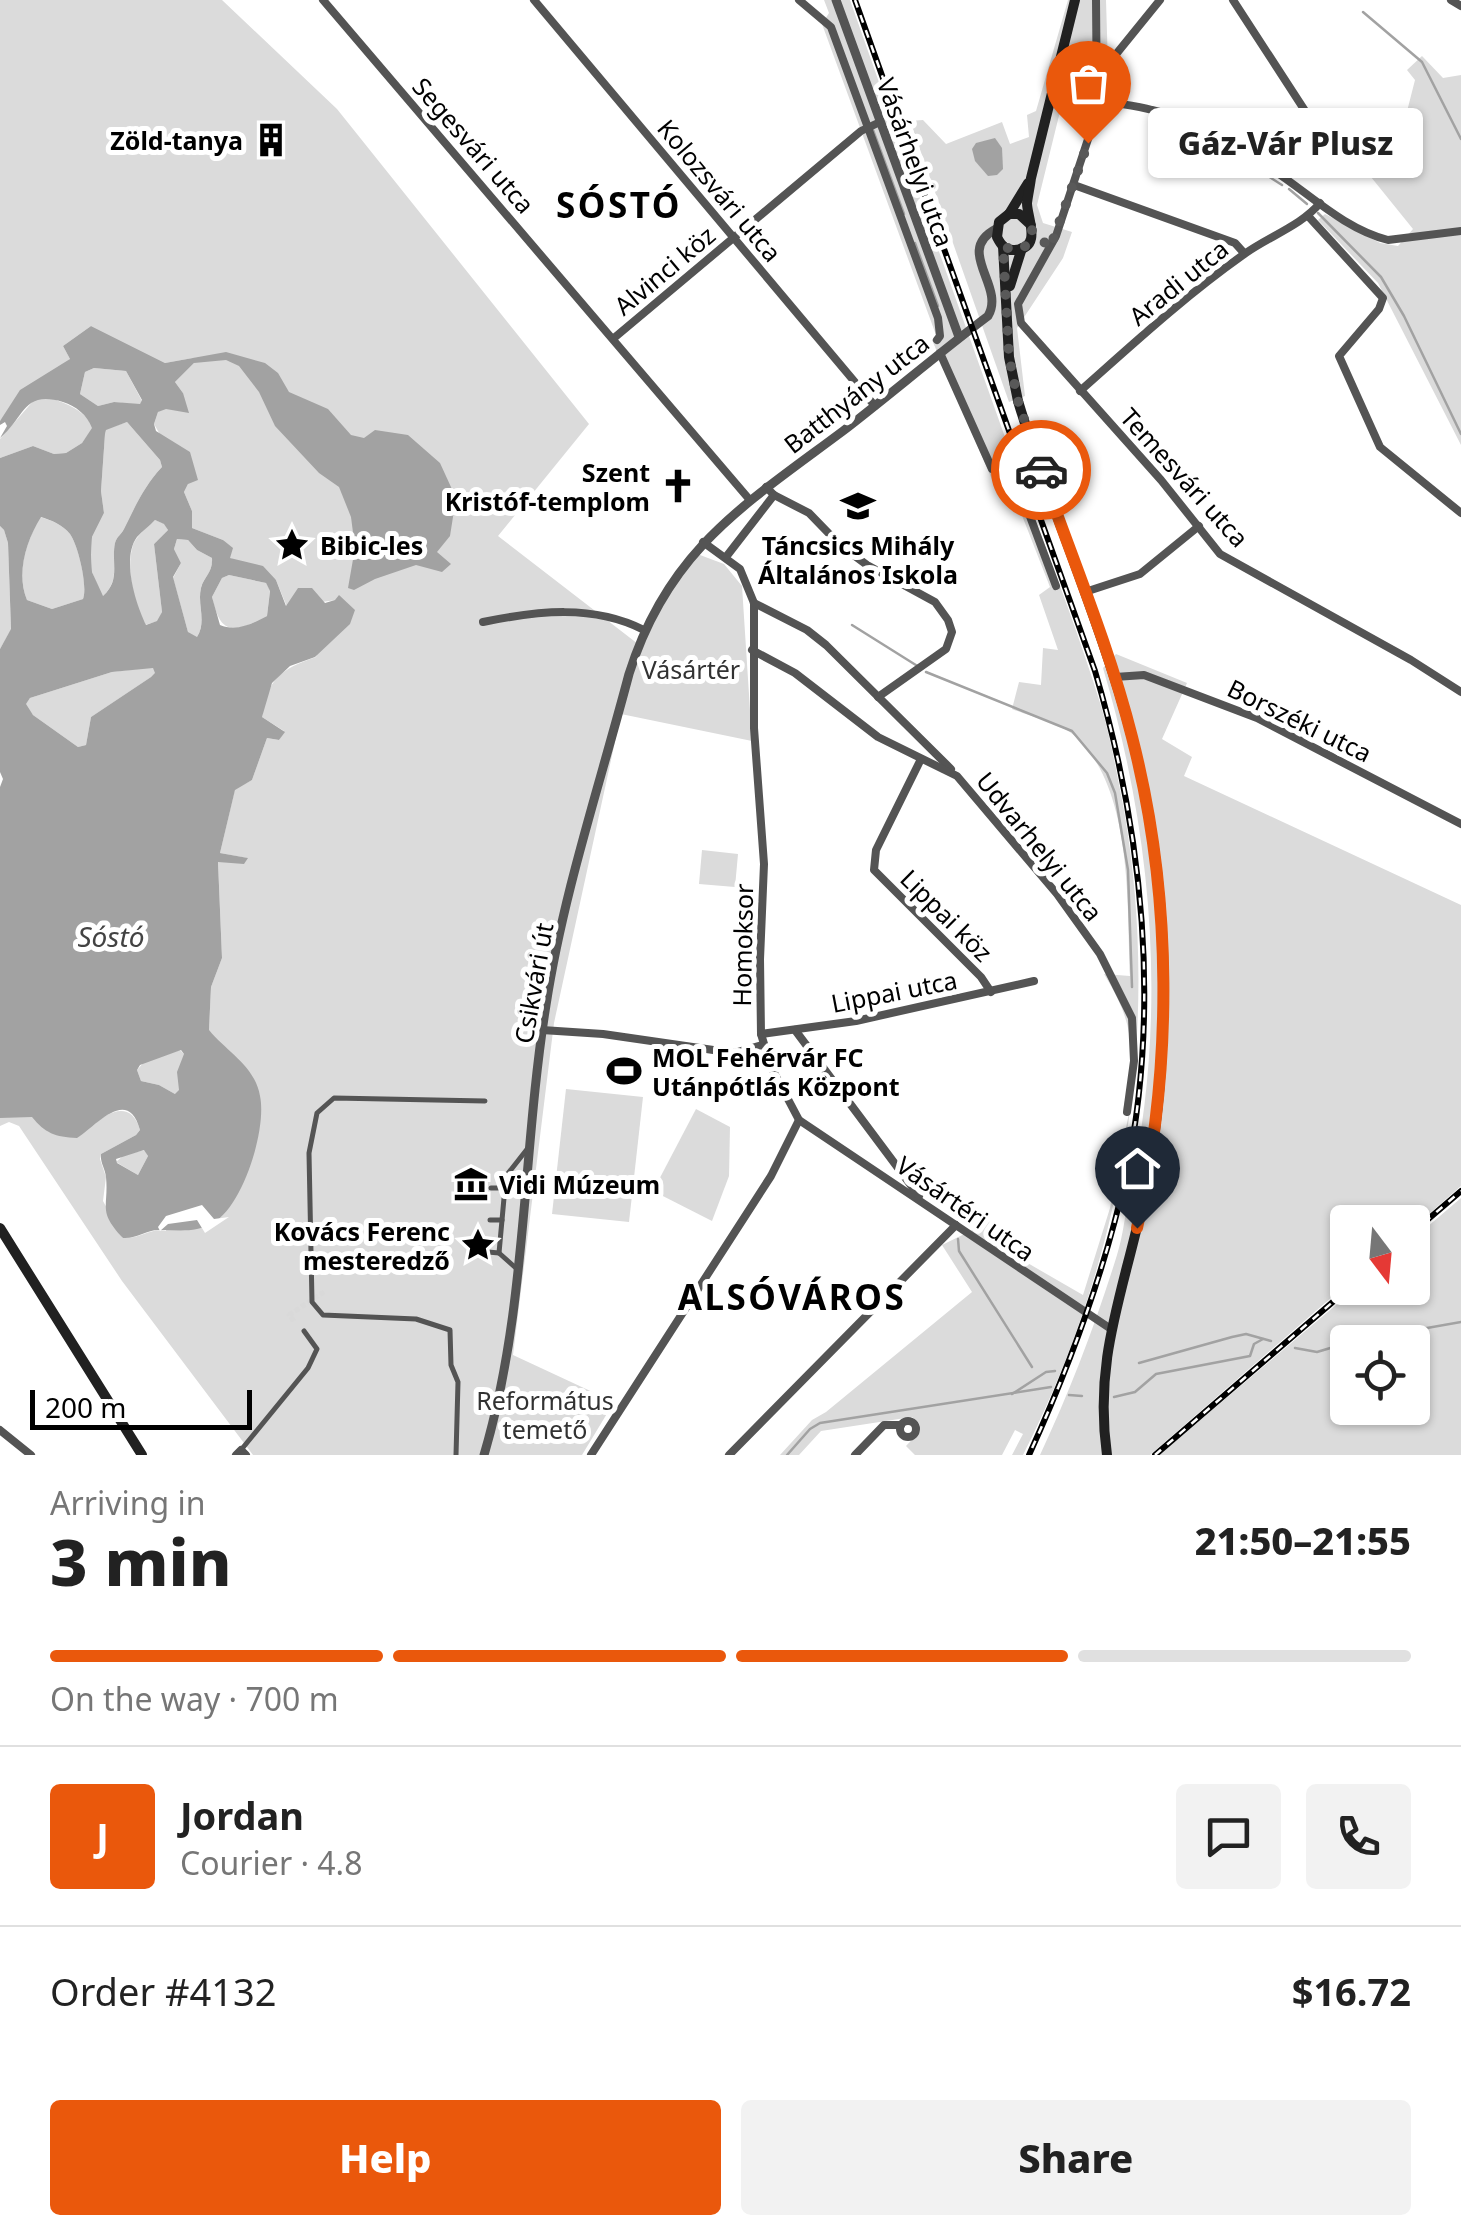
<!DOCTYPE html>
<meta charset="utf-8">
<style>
:root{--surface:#fff;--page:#f2f2f2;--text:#222;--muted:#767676;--line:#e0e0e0;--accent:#ea580c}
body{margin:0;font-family:"Noto Sans",sans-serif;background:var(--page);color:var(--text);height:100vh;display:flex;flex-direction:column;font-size:38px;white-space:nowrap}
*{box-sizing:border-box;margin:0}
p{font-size:32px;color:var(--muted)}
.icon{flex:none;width:55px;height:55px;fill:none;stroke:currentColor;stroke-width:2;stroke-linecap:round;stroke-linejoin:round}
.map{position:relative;height:1455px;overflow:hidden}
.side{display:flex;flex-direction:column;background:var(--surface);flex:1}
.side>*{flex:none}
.needle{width:65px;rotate:164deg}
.tools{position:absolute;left:1330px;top:1205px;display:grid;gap:20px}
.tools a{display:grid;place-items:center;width:100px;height:100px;border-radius:10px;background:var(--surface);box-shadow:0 2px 8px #0004;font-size:50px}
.scale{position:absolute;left:30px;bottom:25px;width:222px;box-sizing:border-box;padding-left:10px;border:5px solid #000;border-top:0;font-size:28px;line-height:35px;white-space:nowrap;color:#000;-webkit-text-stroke:8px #fff;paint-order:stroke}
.pin{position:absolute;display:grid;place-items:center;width:85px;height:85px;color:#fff;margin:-102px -42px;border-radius:50% 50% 50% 0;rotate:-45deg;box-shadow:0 0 10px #0007}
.pin .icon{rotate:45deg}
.courier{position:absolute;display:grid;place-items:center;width:100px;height:100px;margin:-50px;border:8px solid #ea580c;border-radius:50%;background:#fff;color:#222;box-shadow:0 2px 12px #0007}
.bubble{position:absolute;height:70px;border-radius:10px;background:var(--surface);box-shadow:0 2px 8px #0004;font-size:32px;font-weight:800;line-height:70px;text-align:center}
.summary em{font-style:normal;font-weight:800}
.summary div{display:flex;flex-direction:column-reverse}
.summary{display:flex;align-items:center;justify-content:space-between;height:170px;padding:0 50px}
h1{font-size:65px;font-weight:800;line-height:75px}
.bar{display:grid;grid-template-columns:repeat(4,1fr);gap:15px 10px;align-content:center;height:120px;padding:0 50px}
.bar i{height:12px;border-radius:8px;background:var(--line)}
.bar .selected{background:var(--accent)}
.bar p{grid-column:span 4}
.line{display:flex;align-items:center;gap:25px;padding:0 50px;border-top:2px solid var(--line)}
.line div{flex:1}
.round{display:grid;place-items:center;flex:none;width:105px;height:105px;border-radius:10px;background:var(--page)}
.cta{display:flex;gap:20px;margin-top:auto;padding:20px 50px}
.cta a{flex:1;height:115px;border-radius:10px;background:var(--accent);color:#fff;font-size:40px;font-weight:800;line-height:115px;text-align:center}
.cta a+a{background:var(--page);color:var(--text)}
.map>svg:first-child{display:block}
.green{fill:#dbdbdb;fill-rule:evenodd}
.water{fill:#a2a2a2;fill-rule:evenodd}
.pier{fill:#fff}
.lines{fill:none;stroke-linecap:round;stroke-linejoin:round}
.stream{stroke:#a2a2a2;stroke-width:2.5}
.pedestrian-tunnel{stroke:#d9d9d9;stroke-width:5;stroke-dasharray:5 2.5;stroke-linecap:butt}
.pedestrian{stroke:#545454;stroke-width:5}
.minor{stroke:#545454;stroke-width:8}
.tertiary{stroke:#545454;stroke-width:9}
.secondary{stroke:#212121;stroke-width:10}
.rail-casing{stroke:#000;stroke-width:6}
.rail{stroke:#fff;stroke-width:2.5;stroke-dasharray:8;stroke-linecap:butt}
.done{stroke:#595959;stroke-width:10;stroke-dasharray:0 18}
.route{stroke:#ea580c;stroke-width:12}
.labels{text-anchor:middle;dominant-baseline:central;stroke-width:10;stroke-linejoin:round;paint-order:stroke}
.poi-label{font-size:25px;font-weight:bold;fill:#000;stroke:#fff;text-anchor:end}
.street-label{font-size:25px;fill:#000;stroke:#fff}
.park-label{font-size:25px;fill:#323232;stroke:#fff}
.water-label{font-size:28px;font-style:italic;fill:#434343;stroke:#fff}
.district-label{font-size:35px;font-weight:bold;letter-spacing:2.5px;fill:#000;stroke:#fff}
</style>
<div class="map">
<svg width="1461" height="1455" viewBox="0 0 1461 1455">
<rect width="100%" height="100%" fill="#fff"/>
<g class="green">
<path d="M0,0H222L337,109L589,424L498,536L638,644L692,552L724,564L742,586L752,741L621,714L554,1023L513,1355L614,1402L582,1455H253L122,1281L19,1126L9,1122L0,1126V1074L154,1033L93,1126C109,1110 132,1101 140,1130L136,1135L101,1154L100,1159L106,1177L103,1201L123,1238C139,1239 152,1227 166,1231L175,1094L159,1085L141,1081L137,1070L144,1062L180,1050L184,1054L209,1030L211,987L222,958L218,861L244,863L247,858L220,853L235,789L252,780L267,738L279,740L284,731L262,717C267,679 281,669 316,657L336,600L287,607L276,580L230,558L223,540L192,528V511L184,492L188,484L154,424L158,412L183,393L175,382L194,363L193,358L165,363L91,326L63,346L70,359L0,421Z"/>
<path d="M824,0H850C903,151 957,302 1011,454C1041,537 1075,621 1101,706C1111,739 1117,775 1124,810C1162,1031 1124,1256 1023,1455H1012L1023,1434L1015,1430L1002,1455H915L906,1446L920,1431L919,1423L912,1417L821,1431L799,1455H780L812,1420L826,1412L972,1292L942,1245L991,1221L1017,1237L1005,1250L1083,1295L1110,1208L1129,1113L1123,1111C1135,1052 1136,1026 1104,974L1130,976C1127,904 1133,790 1076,737C1061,723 1031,717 1012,709L1019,682L1041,685L1043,648L1058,650L1039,595L1050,587L1014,495L1000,498L932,340L936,335L822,24L829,13Z"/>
<path d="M1068,0H1106L1108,67H1088L1069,75L1037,205L1043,223L1072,232L1063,258L1017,328L1025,396L1009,402L910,121L923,120L946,144L1002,122L1010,144L1029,137L1027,115L1036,111Z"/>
<path d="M1422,56L1443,78L1461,75V445L1378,283L1318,220L1325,214L1380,243L1398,246L1413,229L1371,177L1403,144V127L1415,80L1407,70Z"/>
<path d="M94,368L126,371L142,401L140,405L114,402L98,406L80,394L85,372Z"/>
<path d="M45,396C64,403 84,408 93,428L82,443L66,453L54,454L33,446L0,458V439L34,400Z"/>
<path d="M127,422L160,460L162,467C144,486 135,507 124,529C120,536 117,536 115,543C111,564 121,580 102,597L92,572L91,555L92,537L104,513L101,491L105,434L106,429Z"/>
<path d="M40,517C51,520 63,525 70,534C78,545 88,586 83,599L52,609L27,600C16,573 26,542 40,517Z"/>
<path d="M155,520L165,524L168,530L154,544L162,612L158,621L145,625C135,602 125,571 133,545C137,535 148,527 155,520Z"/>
<path d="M0,526L4,530L8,543L11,630L0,649Z"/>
<path d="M177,539L188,540L197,550L212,558C213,573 204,576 201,588C197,605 207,621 197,637H192L188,632L173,578L181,563L174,549Z"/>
<path d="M229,575L266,583L270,590L267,616C234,633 221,637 212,597L222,578Z"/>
<path d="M1116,654L1187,683L1162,739L1192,757L1184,776L1461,905V1186L1413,1228L1412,1222H1348L1347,1284L1150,1455H1040C1070,1391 1096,1323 1117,1255C1123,1236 1125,1215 1129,1196C1168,1019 1154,840 1103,668Z"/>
<path d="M153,667L156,673L151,677L91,717L86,745L78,747L33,715L25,705L30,698L112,672Z"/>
<path d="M702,850L738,854L735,887L699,884Z"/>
<path d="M566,1089L643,1097L629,1222L552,1214Z"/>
<path d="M696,1109L730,1127L729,1176L712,1221L653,1191Z"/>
<path d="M145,1150L148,1156L138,1175L116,1162L124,1155Z"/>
<path d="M1461,1198V1455H1159L1356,1288H1412L1413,1239ZM1348,1342H1412V1408H1348Z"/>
</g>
<g class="water">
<path d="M995,138L1002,148L1003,169L997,175L988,176L975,161L972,149L976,143Z"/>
<path d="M91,326L165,363L226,352L265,363L278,373L289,392L328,409L351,435L364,438L375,430L408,435L440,463L456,498L450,536L437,552L451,564L442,572L416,565L375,579L354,590L348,588L355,548L351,517L339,487L319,473L275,426L259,392L239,366L226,360L194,363L175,382L183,393L189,413L166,409L158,412L154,424L156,431L190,452L198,480L188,484L184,492L192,511V528L223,540L233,548L230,558L263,566L276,580L286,606L298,588H312L325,603L335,600L339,595L355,610L350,624L315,657L290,666L272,683L262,717L285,732L279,740L267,738L252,780L235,790L220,853L248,858L244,864L218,862L222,958L211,987L209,1030C227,1052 255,1066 260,1096C267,1129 243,1206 213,1223C196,1233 179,1230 160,1230C148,1229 137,1239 123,1238C97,1211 109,1207 106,1177C105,1168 100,1163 101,1154L136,1135L140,1130C128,1085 95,1127 77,1138C55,1137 45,1133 32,1117L0,1118V787L3,779L0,772V649L11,629L8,543L4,530L0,526V458L33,446L54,454L66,453L82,443L92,428C87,415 76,406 63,402C22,390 25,418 0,438L7,426L5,422L0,425V421L20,390L70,359L63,346ZM94,368L126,371L142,400L140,404L114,402L98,406L80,394L85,372ZM127,422L160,460L162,467C144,486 135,507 124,529C121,535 117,536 115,543C111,563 121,580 103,596L92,572L91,555L92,537L104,513L101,491L105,434L106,430ZM41,517C51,520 63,525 70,534C78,545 88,586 83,599L52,609L27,600C16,574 26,541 41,517ZM155,520L164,524L168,530L154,544L162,612L157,621L146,625C136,604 121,559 137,537C142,531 150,526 155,520ZM177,539L188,540L197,550L212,558C213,573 204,576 201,588C197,605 207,621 197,637L188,632L173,577L181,563L174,549ZM229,575L266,583L270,591L267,616C252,624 236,632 220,625L212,597L222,578ZM153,668L155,673L151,677L91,717L86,745L78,747L33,715L26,704L30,698L112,672ZM181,1050L184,1054L177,1072L179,1090L175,1094L159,1085L141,1081L137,1070L140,1065ZM144,1150L148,1156L138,1175L117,1163L116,1159Z"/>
</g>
<path class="pier" d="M202,1205L214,1219L229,1217L205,1233L197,1220L168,1224L160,1231L158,1227L166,1216Z"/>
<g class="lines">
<g class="stream">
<path d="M1363,12L1422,62L1461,139"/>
<path d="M873,130L904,214"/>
<path d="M1249,164L1282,185"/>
<path d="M1289,189L1307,204"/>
<path d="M1318,213L1381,277L1404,316L1461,434"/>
<path d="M915,243L938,306"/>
<path d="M852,625L919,667"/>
<path d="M926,672L1072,731L1107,773L1115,793L1128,870L1132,987"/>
<path d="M958,1239L959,1251L1032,1367"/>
<path d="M1348,1342L1461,1322"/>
<path d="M1295,1348L1317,1352L1347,1343"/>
<path d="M1139,1363L1232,1337L1246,1334L1271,1341"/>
<path d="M1012,1394L1046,1372L1055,1371"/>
<path d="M1069,1395L1082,1396"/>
<path d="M1114,1397L1135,1392L1156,1374L1250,1356L1254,1344L1263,1339"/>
<path d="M787,1455L810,1429L820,1423L1051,1387"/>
</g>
<path class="pedestrian-tunnel" d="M294,1321L289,1315L324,1292"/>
<g class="pedestrian">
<path d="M491,1188H505"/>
<path d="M490,1220H502"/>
<path d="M488,1252L499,1253"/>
<path d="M517,1269L499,1253L506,1176L528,1148"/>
<path d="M241,1450L308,1368L317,1349L304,1331"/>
<path d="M456,1455L458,1382L451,1365L450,1330L416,1319L323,1315L312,1302L309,1153L317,1113L334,1098L485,1101"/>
</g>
<g class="minor">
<path d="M323,0L749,499"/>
<path d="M534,0L875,406"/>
<path d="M799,0L831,27L938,318L940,336L937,340"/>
<path d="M1096,0L1097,112L1056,236L1018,304L1021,323L1161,480L1220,554L1411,660L1461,692"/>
<path d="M1233,0L1335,157"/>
<path d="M1451,0L1461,6"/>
<path d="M1100,74L1160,0"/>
<path d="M1099,100C1116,104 1135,105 1152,110C1194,119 1234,145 1270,168C1308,192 1342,228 1388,240L1461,231"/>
<path d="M1074,185L1235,243L1244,253"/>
<path d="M1309,217L1383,298L1379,309L1339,356L1380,447L1461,513"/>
<path d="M614,338L861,131L880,122"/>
<path d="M940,353L992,469L1016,479L1056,586"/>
<path d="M1080,391C1133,344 1185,296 1243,255C1267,237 1301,226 1320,203"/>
<path d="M766,487L774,495L809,513L840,545L867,565L935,602L948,620L952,632L946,649L878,697"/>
<path d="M703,542L740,569L754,603V728L764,864L760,959L761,1034L771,1067L799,1120L1111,1329"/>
<path d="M726,557L774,495"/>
<path d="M1085,592L1140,574L1199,526"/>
<path d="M754,603L807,630L826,645L951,769"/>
<path d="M483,622C537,611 593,604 644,630"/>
<path d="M752,650L795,673L878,737L957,776L1057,894L1100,954L1132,1018L1134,1061L1127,1112"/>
<path d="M1115,677L1144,675L1257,718L1461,824"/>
<path d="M921,759L876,850L874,870L981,977L991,992"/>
<path d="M542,1030L603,1034L734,1053L762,1045"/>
<path d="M795,1030L919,1196"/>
<path d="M761,1034L856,1021L1034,981"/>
<circle cx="908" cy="1429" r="8"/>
<path d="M0,1430L31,1455"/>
<path d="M236,1455L241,1450L246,1455"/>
<path d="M591,1455L771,1176L799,1120"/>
<path d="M729,1455L956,1225"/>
<path d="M855,1455L884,1425H901"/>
</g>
<g class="tertiary">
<path d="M836,0L959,337"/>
<path d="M484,1455C527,1310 522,1154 546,1005C563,894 600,784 629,674C668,550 744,505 843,431C892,393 939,353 988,316C1006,286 954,251 996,229"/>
</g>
<g class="secondary">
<path d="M1009,214L1028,183"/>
<path d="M1031,225L1019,214H1009L999,222L997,237C1001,245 1005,251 1015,250C1043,248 1027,218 1027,203C1028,195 1030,186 1031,178L1075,0"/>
<path d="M1003,246L1009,357L1018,401C1049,505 1094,605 1124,709C1156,817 1168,933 1162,1045C1160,1101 1153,1156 1141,1210C1121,1299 1094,1362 1107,1455"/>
<path d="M1010,286L1022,248"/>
<path d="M0,1228L142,1455"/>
</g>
<g class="rail-casing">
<g id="rail">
<path d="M855,0L1095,671C1143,833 1161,1008 1126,1175C1105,1271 1070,1365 1029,1455"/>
<path d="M1412,1233L1461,1191"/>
<path d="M1155,1455L1349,1288"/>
</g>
</g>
<use href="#rail" class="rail"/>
</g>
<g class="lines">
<path class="done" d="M1041,470L1018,401L1009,357L1003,246C1018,254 1032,247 1032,230L1050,248L1088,143"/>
<path class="route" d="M1041,470C1072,558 1109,646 1132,737C1173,897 1173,1067 1137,1228"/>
</g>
<defs>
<g id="building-bare" transform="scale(2.7)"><path d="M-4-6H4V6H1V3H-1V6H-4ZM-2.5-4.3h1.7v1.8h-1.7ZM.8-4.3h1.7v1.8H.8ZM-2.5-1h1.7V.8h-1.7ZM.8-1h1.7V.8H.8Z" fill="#000" stroke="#fff" stroke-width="2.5" paint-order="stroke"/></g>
<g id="church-bare" transform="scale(2.7)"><path d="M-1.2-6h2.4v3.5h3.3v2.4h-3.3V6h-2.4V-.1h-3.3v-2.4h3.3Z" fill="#000" stroke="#fff" stroke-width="2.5" paint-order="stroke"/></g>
<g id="school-bare" transform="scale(2.7)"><path d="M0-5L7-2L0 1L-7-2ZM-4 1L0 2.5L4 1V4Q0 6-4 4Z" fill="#000" stroke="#fff" stroke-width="2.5" paint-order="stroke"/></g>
<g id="sight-bare" transform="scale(2.7)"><path d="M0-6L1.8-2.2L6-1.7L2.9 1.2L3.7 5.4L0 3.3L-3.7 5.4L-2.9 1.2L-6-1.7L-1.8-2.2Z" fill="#000" stroke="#fff" stroke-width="2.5" paint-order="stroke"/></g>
<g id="stadium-bare" transform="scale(2.7)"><path d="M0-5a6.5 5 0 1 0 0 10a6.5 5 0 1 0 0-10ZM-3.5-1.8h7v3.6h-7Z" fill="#000" stroke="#fff" stroke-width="2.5" paint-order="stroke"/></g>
<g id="museum-bare" transform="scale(2.7)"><path d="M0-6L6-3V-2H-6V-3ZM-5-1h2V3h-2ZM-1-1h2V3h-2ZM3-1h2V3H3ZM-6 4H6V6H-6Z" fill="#000" stroke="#fff" stroke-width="2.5" paint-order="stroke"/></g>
</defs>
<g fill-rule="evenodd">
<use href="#building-bare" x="271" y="140"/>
<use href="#church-bare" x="678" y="486"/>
<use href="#school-bare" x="858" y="506"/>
<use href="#sight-bare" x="292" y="545"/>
<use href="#stadium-bare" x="624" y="1071"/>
<use href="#museum-bare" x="471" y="1184"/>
<use href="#sight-bare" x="478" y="1245"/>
</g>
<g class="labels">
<g class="poi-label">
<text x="243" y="140">Zöld-tanya</text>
<text x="650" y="472">Szent<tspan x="650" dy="29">Kristóf-templom</tspan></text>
<text x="320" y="545" text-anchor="start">Bibic-les</text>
<text x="858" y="545" text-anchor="middle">Táncsics Mihály<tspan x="858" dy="29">Általános Iskola</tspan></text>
<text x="652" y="1057" text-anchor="start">MOL Fehérvár FC<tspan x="652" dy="29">Utánpótlás Központ</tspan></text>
<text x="499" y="1184" text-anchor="start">Vidi Múzeum</text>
<text x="450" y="1231">Kovács Ferenc<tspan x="450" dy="29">mesteredző</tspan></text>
</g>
<g class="street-label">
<text transform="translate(474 145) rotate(49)">Segesvári utca</text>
<text transform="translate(916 162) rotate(70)">Vásárhelyi utca</text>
<text transform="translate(720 190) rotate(50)">Kolozsvári utca</text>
<text transform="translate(664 270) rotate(-40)">Alvinci köz</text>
<text transform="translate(1178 282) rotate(-39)">Aradi utca</text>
<text transform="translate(856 393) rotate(-38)">Batthyány utca</text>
<text transform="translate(1185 477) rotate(48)">Temesvári utca</text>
<text transform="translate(1300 720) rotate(26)">Borszéki utca</text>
<text transform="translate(1040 846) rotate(51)">Udvarhelyi utca</text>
<text transform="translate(947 915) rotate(45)">Lippai köz</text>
<text transform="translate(742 945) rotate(-89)">Homoksor</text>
<text transform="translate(533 983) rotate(-80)">Csikvári út</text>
<text transform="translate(894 991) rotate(-11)">Lippai utca</text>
<text transform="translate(966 1208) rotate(35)">Vásártéri utca</text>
</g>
<g class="park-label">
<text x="691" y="669">Vásártér</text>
<text x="545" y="1400">Református<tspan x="545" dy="29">temető</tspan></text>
</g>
<g class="water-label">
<text x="111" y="936">Sóstó</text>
</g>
<g class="district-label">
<text x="619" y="204">SÓSTÓ</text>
<text x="792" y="1296">ALSÓVÁROS</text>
</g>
</g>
</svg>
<div class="tools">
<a><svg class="needle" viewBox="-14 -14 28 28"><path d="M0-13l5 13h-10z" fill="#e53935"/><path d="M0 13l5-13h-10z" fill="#767676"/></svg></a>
<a><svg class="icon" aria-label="locate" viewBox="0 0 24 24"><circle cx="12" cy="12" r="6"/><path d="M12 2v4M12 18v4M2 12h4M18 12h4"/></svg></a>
</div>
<div class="scale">200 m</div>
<div class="pin" style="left:1088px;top:143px;background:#ea580c"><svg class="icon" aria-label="bag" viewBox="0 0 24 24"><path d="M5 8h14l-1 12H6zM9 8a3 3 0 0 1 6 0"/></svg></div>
<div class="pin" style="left:1137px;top:1228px;background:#1f2937"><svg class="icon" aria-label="home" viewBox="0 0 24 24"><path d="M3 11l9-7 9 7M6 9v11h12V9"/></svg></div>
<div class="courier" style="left:1041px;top:470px"><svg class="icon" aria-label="car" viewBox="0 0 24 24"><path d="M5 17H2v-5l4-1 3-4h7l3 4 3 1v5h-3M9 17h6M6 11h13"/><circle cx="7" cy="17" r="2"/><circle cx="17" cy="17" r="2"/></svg></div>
<div class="bubble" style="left:1148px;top:108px;width:275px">Gáz-Vár Plusz</div>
</div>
<section class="side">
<div class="summary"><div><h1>3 min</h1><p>Arriving in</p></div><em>21:50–21:55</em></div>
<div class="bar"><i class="selected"></i><i class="selected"></i><i class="selected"></i><i></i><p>On the way · 700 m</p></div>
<div class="line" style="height:180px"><b class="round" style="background:var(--accent);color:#fff">J</b><div><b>Jordan</b><p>Courier · 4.8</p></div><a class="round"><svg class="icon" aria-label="chat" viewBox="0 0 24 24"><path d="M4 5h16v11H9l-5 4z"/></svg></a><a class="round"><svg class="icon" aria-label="phone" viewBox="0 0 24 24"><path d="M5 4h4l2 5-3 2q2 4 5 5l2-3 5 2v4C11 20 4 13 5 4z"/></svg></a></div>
<div class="line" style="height:130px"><div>Order #4132</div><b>$16.72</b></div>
<div class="cta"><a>Help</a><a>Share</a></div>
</section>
